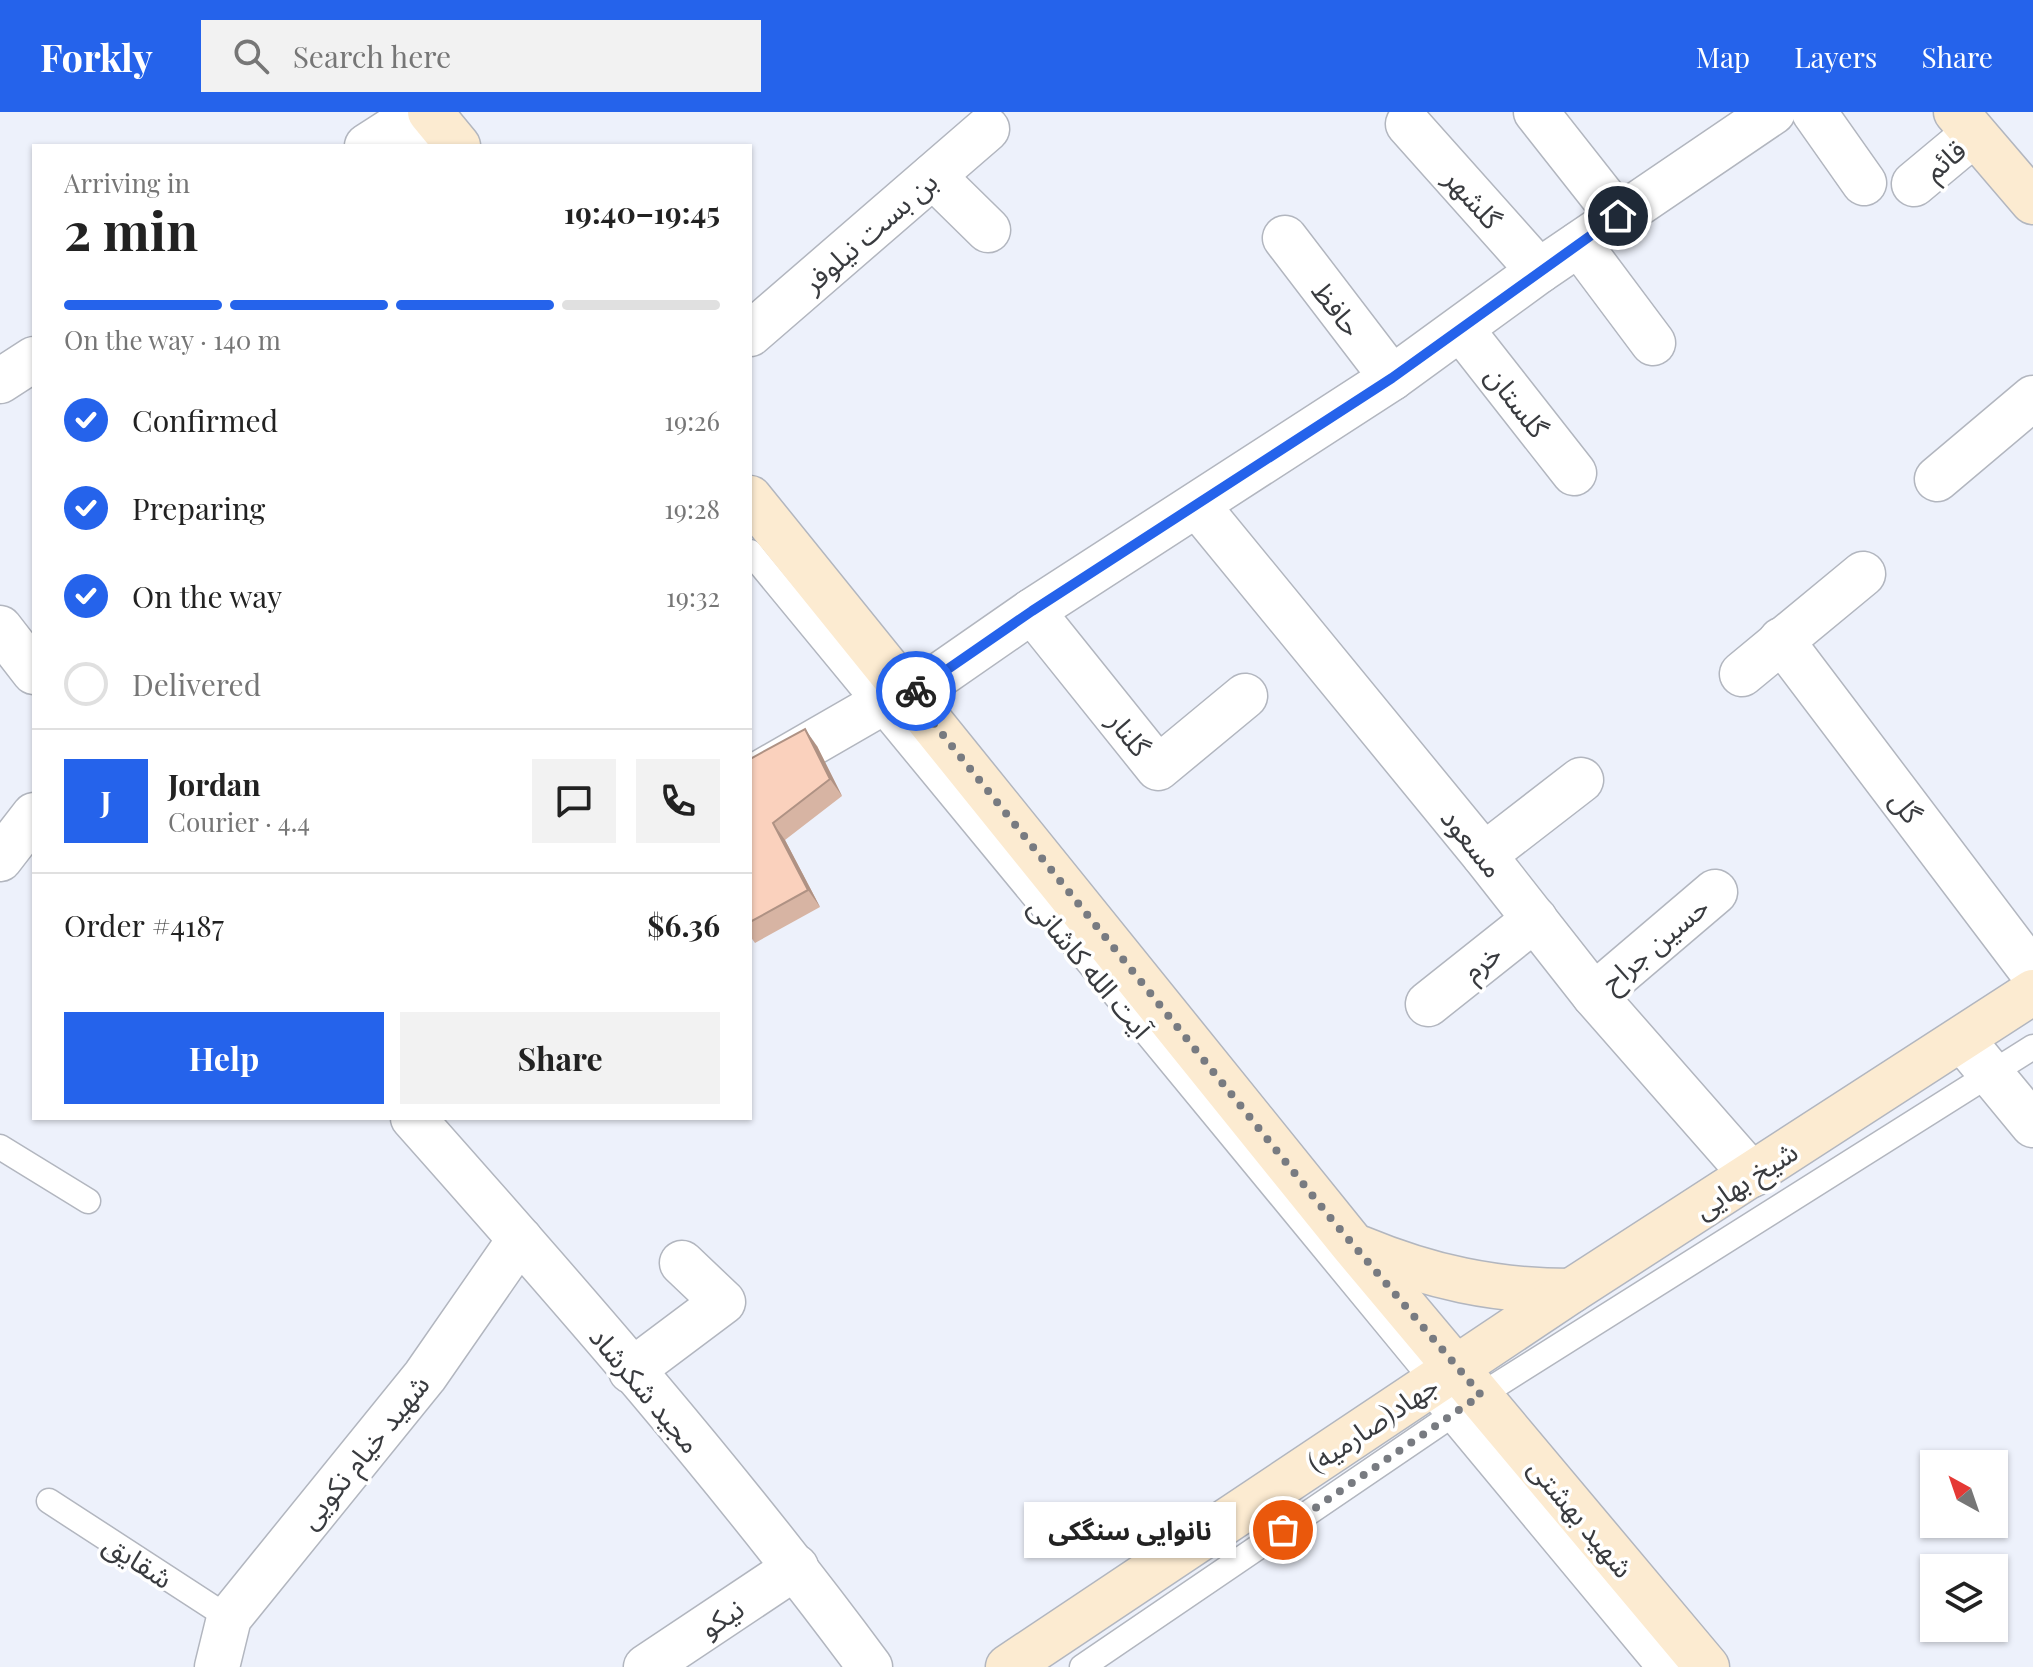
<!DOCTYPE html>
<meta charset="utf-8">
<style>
:root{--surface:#fff;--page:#f2f2f2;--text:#222;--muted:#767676;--line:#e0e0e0;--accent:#2563eb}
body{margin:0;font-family:"Playfair Display","Noto Sans Arabic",serif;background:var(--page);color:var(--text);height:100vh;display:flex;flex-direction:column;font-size:30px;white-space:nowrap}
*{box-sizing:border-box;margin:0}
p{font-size:26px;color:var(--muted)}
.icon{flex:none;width:44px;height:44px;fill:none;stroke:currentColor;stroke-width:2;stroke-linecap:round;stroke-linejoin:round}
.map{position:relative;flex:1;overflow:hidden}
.drawer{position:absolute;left:32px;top:32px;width:720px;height:976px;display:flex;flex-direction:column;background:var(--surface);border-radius:0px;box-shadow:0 2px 6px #0004}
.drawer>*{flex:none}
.needle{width:52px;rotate:320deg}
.fabs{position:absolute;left:1920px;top:1338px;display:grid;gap:16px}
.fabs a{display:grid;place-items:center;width:88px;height:88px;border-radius:0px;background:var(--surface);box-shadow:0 2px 6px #0004;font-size:40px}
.pin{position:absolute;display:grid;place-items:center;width:68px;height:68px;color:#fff;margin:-34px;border:4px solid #fff;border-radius:50%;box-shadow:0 2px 8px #0007}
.courier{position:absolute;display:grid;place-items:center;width:80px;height:80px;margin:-40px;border:6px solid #2563eb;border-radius:50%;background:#fff;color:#222;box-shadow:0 2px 10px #0007}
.bubble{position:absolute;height:56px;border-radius:0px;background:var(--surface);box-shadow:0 2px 6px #0004;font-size:26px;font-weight:700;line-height:56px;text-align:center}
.head em{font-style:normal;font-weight:700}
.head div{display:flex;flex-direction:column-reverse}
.head{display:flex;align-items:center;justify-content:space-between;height:136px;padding:0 32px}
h1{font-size:52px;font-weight:700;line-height:60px}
.bar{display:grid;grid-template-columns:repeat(4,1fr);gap:12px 8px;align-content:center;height:96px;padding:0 32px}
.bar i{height:10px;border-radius:6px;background:var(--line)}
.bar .selected{background:var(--accent)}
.bar p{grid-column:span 4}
.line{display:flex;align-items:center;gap:20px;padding:0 32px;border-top:2px solid var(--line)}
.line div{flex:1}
.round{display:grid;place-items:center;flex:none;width:84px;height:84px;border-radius:0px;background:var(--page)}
ol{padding:0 32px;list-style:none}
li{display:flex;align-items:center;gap:24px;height:88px}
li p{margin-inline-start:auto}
li .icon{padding:8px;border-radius:50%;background:var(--accent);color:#fff;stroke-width:4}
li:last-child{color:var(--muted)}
li i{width:44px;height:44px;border:4px solid var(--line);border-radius:50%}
.cta{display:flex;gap:16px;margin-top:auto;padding:16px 32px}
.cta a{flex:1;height:92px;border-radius:0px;background:var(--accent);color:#fff;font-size:32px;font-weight:700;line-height:92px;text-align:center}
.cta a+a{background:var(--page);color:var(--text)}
header{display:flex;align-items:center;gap:48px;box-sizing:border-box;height:112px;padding:0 40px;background:var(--accent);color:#fff}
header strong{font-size:38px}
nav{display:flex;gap:44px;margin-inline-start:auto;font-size:28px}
.search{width:560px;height:72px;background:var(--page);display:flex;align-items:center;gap:20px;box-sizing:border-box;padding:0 28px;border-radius:0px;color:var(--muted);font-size:30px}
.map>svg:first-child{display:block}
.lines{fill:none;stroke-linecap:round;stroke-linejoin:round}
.lane-casing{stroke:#b2b6bf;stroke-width:27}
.street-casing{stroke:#b2b6bf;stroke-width:47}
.secondary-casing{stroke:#b2b6bf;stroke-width:47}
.lane{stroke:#fff;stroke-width:24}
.street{stroke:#fff;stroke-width:44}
.secondary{stroke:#fcebd1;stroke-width:44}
.wall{fill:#d7b4a3}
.shaded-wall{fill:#af9284}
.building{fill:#fad1bd;stroke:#af9284;stroke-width:2}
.done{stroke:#787b81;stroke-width:8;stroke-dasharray:0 14.4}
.route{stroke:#2563eb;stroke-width:10}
.labels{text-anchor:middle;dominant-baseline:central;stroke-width:7;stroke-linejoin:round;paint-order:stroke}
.street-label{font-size:28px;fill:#393b3f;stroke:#fff}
</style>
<header>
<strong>Forkly</strong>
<div class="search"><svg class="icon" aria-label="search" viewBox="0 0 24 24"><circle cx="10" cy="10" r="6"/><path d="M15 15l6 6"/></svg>Search here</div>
<nav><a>Map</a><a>Layers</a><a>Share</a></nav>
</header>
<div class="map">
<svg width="2033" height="1555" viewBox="0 0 2033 1555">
<rect width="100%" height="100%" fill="#edf1fb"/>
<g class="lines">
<g class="lane-casing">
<g id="lane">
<path d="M396,2L423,34"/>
<path d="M750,440L1434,1270"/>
<path d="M0,1035L88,1089"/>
<path d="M1481,1283L2033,935"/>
<path d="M49,1389L229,1506"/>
<path d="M1082,1555L1458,1299"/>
</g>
</g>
<g class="street-casing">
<g id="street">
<path d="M1536,0L1618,104"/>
<path d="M1814,0L1864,71"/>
<path d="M1408,12L1539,159"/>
<path d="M367,34L420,0"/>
<path d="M933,64L988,118"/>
<path d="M1914,72L1974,22"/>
<path d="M1285,126L1392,266"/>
<path d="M1579,132L1653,231"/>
<path d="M1461,217L1574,361"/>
<path d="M750,222L987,17"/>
<path d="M0,269L34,247"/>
<path d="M1937,367L2033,286"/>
<path d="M1197,393L1484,743L1594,883L1752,1063"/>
<path d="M1032,499L1158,656L1245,584"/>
<path d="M0,516L34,560"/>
<path d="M1781,528L2033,861"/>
<path d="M1742,562L1863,462"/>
<path d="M750,667L875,595L911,583L1032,499L1392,266L1539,159L1773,0"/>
<path d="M1484,743L1581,668"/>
<path d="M0,747L34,703"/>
<path d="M1594,883L1715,780"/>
<path d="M1428,892L1535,807"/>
<path d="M1962,927L2033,1013"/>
<path d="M413,1006C571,1184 729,1364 870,1555"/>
<path d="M631,1259L723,1190L682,1151"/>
<path d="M1434,1270L1671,1555"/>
<path d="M217,1555L229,1506L425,1264L520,1127"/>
<path d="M646,1555L796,1455"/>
</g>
</g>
<g class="secondary-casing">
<g id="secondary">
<path d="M430,0L458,34"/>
<path d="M1956,0L2033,90"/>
<path d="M750,386L1352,1132L1707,1555"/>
<path d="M1360,1136C1430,1165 1494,1179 1571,1179"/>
<path d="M1008,1555L1571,1179L2033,880"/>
</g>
</g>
<use href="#lane" class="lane"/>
<use href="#street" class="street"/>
<use href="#secondary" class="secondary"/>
</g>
<path class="wall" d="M817,634L842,684L785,728L820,795L755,831L750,824V647Z"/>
<g class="shaded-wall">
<path d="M805,617L817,634L842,684L830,667Z"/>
<path d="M773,711L785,728L820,795L808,778Z"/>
</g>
<path class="building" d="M805,617L830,667L773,711L808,778L750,810V647Z"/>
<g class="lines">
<path class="done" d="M916,579L911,583L1333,1109L1481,1283L1283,1418"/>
<path class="route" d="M916,579L1032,499L1392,266L1618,104"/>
</g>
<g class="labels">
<g class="street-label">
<text transform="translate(1944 47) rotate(-40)">قائم</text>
<text transform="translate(1474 86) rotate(48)">گلشهر</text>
<text transform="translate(869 119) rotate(-41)">بن بست نیلوفر</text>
<text transform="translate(1338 196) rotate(52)">حافظ</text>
<text transform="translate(1518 289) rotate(52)">گلستان</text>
<text transform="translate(1130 621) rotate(51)">گلنار</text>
<text transform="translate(1907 694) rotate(53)">گل</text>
<text transform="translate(1473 730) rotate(51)">مسعود</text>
<text transform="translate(1654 831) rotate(-40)">حسین جراح</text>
<text transform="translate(1481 849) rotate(-39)">خرم</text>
<text transform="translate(1091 855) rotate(50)">آیت الله کاشانی</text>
<text transform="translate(1745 1067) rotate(-33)">شیخ بهایی</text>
<text transform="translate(646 1277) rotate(50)">مجید شکرشاد</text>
<text transform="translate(1372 1311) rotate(-34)">جهاد(صارمیه)</text>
<text transform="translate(363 1339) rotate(-51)">شهید خیام نکویی</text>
<text transform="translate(1582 1405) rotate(50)">شهید بهشتی</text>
<text transform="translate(139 1448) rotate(33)">شقایق</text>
<text transform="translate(721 1505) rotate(-34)">نیکو</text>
</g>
</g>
</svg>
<div class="fabs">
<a><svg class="needle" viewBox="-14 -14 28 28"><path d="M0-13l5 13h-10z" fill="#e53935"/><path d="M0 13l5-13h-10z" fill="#767676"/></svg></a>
<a><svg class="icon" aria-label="layers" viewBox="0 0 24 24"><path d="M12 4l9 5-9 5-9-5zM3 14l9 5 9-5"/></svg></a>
</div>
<div class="pin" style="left:1283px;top:1418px;background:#ea580c"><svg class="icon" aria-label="bag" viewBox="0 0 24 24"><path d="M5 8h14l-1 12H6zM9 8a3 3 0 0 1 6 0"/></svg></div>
<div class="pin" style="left:1618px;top:104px;background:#1f2937"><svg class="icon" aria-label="home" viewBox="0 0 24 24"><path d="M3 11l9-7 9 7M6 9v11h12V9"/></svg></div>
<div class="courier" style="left:916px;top:579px"><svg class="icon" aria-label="bike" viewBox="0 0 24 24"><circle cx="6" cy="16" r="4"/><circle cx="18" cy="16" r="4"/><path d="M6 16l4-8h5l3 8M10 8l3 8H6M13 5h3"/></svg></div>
<div class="bubble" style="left:1024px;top:1390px;width:212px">نانوایی سنگکی</div>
<section class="drawer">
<div class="head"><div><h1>2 min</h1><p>Arriving in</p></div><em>19:40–19:45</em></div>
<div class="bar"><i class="selected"></i><i class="selected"></i><i class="selected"></i><i></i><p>On the way · 140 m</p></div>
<ol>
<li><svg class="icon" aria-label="check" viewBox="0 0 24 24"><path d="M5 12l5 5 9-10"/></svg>Confirmed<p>19:26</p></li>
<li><svg class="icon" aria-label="check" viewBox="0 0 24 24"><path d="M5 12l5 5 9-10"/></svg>Preparing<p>19:28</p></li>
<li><svg class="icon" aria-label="check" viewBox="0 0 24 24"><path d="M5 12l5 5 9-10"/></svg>On the way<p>19:32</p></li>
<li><i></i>Delivered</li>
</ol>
<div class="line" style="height:144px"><b class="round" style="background:var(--accent);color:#fff">J</b><div><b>Jordan</b><p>Courier · 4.4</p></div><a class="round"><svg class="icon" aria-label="chat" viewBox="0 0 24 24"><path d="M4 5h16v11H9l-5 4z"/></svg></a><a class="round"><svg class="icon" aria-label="phone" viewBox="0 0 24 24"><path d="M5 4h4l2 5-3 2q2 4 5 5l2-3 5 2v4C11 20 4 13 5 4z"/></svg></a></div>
<div class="line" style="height:104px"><div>Order #4187</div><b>$6.36</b></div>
<div class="cta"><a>Help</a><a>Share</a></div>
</section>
</div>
